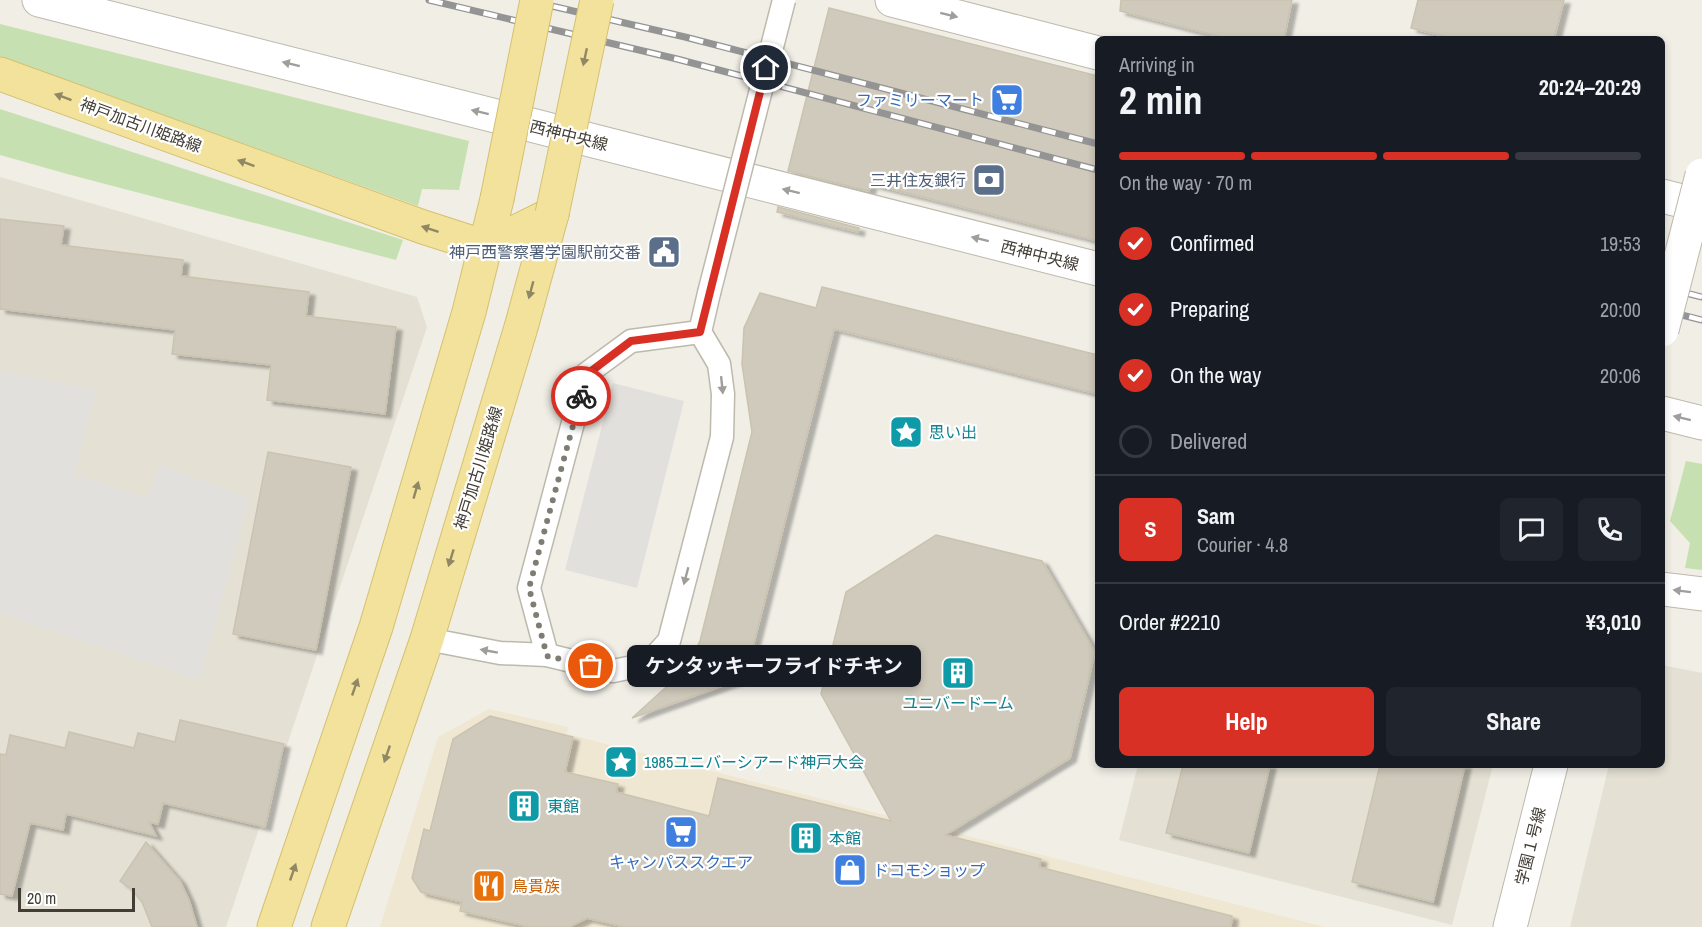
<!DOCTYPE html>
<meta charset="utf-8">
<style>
:root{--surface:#171b24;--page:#20242c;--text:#f1f3f6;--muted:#9ea1a6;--line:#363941;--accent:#d93025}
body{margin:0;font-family:"Archivo Narrow","Noto Sans JP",sans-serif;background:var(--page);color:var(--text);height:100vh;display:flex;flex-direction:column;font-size:22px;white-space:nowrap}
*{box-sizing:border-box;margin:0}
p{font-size:20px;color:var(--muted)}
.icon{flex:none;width:33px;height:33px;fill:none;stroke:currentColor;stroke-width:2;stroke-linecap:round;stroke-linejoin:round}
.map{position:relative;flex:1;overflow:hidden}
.panel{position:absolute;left:1095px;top:36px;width:570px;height:732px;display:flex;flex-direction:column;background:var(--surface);border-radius:9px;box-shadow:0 3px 9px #0003}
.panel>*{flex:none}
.scale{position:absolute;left:18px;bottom:15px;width:117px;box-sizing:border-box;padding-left:6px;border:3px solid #423e35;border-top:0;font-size:16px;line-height:21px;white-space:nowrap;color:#423e35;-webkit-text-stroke:4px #fff;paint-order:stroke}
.pin{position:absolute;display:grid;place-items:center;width:51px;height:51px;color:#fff;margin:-26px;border:3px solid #fff;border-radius:50%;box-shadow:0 2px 6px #0007}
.courier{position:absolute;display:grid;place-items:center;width:60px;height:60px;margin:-30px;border:4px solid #d93025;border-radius:50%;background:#fff;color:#222;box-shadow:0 2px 8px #0007}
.bubble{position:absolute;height:42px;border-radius:9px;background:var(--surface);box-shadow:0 3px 9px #0003;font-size:20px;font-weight:700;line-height:42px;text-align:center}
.head em{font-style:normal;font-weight:700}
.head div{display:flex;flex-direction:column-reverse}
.head{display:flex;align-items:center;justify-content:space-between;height:102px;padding:0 24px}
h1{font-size:39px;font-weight:700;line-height:45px}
.bar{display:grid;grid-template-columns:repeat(4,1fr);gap:9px 6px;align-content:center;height:72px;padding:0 24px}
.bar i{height:8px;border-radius:4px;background:var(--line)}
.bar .active{background:var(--accent)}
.bar p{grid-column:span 4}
.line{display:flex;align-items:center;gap:15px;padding:0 24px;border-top:2px solid var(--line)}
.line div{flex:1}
.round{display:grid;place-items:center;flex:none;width:63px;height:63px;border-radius:9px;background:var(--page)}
ol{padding:0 24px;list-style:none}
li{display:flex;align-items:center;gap:18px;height:66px}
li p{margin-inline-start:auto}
li .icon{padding:6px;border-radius:50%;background:var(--accent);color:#fff;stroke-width:4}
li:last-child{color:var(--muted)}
li i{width:33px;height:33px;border:3px solid var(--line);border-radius:50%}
.primary-button{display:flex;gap:12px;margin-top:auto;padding:12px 24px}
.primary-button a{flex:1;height:69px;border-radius:9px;background:var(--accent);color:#fff;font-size:24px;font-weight:700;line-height:69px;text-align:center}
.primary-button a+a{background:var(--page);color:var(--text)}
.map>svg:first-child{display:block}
.residential{fill:#e4e0d4}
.commercial{fill:#f0e7d2}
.green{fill:#c7e0b2}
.parking{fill:#e2e0dd}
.building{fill:#d0cabc;stroke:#cac3b0;stroke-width:1.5;filter:url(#shadow)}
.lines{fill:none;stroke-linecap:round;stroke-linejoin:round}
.service-casing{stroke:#bdb9ac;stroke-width:25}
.tertiary-casing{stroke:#bdb9ac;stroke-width:35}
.primary-casing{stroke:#d5c06f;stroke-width:35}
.service{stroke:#fff;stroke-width:22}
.tertiary{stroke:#fff;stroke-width:33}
.primary{stroke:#f2e29c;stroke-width:33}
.rail-casing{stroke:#949494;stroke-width:7}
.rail{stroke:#fff;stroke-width:4.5;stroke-dasharray:14;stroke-linecap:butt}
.service-bridge-casing{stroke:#bdb9ac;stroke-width:25;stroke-linecap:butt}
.tertiary-bridge-casing{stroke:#bdb9ac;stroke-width:35;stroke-linecap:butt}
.primary-bridge-casing{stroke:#d5c06f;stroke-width:35;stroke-linecap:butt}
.service-bridge{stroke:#fff;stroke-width:22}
.tertiary-bridge{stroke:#fff;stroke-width:33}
.primary-bridge{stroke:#f2e29c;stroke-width:33}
.oneway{fill:#a09e9a}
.oneway2{fill:#918863}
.done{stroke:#7f7c73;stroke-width:6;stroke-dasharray:0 10.8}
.route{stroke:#d93025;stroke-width:8}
.labels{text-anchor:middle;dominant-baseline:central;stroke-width:4.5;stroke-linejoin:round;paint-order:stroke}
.shop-label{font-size:16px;fill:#366cbe;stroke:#fff;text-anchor:end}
.street-label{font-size:16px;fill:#423e35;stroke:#fff}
.service-label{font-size:16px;fill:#4e5e75;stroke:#fff;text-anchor:end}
.culture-label{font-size:16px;fill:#0d838f;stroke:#fff;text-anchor:start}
.food-label{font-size:16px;fill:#c56008;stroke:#fff;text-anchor:start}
</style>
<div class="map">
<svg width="1702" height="927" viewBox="0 0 1702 927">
<defs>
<filter id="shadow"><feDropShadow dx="6" dy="4" stdDeviation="1.5" flood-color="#0004"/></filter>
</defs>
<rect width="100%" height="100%" fill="#f0eee5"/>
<g class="residential">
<path d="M0,177L417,297L427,327L226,927H0Z"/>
<path d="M1662,665L1702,673V927H1570L1609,765H1662Z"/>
<path d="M1138,765H1493L1452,925L1119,840Z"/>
</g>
<path class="commercial" d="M489,709L568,727L567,734L1325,927H380L438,737Z"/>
<g class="green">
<path d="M0,24L469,141L459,190L422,189L418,206L0,57Z"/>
<path d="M0,109L403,240L396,260L71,175L0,155Z"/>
<path d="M1686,461L1702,464V570L1685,568L1690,543L1670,521Z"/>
</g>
<g class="parking">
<path d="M0,371L97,390L74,474L147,498L160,465L249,498L200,680L0,614Z"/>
<path d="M613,383L684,401L637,588L565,570Z"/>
</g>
<g class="building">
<path d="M1121,0H1292L1284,39H1229L1120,11Z"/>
<path d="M1418,0H1564L1554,39H1455L1411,28Z"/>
<path d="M829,8L1098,76V241L871,184L869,191L788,171Z"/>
<path d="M778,207L859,228L858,232L777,212Z"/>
<path d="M0,219L64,226L61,245L183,260L181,276L309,292L306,316L396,327L385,414L267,400L271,365L172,354L175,330L0,309Z"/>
<path d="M822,287L1098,355V394L834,329L745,678L632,718L686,669L700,641L752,432L742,364L744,328L760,293L816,308Z"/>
<path d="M268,452L351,467L316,650L233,634Z"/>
<path d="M936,535L1042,561L1095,652L1070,758L945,835L1041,859L1039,867L1232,916L1231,927H625L587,918L569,927H530L460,911L462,902L421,892L412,878L424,829L430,831L453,739L490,716L573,737L565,772L618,784L616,792L709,816L718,778L891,821L821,694L846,592Z"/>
<path d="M180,720L284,744L265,827L163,803L158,824L149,822L156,836L66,814L63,830L30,823L12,896L0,894V754L6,755L10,735L65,748L69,732L134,748L138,733L175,742Z"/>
<path d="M1183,765H1270L1249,853L1166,833Z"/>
<path d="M1380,765H1465L1433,902L1352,882Z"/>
<path d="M146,842L180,881L189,900L197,927H152L142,902L132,890L120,881Z"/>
</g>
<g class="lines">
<g class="service-casing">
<g id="service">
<path d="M427,639L500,653L547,655L613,671L648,664L669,641L722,437L723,394L719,364L700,332L709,293"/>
<path d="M547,655L529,588L586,374L631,341L700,332"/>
</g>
</g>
<g class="tertiary-casing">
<g id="tertiary">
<path d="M39,0L1098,269"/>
<path d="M892,0L1098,53"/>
<path d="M1662,196L1702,206"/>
<path d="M1662,413L1702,423"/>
<path d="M1662,589L1702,594"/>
<path d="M1510,927L1551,765"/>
</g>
</g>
<g class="primary-casing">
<g id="primary">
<path d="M0,74L423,227L485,247"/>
<path d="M485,247L552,214"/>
<path d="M274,927L376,627L469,312L497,199"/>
<path d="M328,927L427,639L522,324L552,214"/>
</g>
</g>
<use href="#service" class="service"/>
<use href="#tertiary" class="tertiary"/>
<use href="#primary" class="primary"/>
<g class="rail-casing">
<g id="rail">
<path d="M429,0L677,59L1098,170"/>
<path d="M526,0L685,37L1098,144"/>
<path d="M1662,287L1702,297"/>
<path d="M1662,310L1702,320"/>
</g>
</g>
<use href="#rail" class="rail"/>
<g class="service-bridge-casing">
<path id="service-bridge" d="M709,293L784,0"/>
</g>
<g class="tertiary-bridge-casing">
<path id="tertiary-bridge" d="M1662,330L1702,175"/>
</g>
<g class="primary-bridge-casing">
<g id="primary-bridge">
<path d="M497,199L537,0"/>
<path d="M552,214L597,0"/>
</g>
</g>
<use href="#service-bridge" class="service-bridge"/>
<use href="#tertiary-bridge" class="tertiary-bridge"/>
<use href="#primary-bridge" class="primary-bridge"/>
</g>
<defs><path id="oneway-solid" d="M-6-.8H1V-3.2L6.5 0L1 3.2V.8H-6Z" transform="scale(1.5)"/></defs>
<g class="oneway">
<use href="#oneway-solid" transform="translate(949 15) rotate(14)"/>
<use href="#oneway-solid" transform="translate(291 64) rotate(-166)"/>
<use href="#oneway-solid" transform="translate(480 112) rotate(-166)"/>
<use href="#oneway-solid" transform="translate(791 191) rotate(-166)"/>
<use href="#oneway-solid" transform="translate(980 239) rotate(-166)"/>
<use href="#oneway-solid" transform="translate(722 385) rotate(84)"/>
<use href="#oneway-solid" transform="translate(1682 418) rotate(-166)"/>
<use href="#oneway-solid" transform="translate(686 576) rotate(105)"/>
<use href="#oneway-solid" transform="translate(1682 591) rotate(-173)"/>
<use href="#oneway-solid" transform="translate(489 651) rotate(-170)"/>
</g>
<g class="oneway2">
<use href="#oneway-solid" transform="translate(585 57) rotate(102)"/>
<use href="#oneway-solid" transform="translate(63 97) rotate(-160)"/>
<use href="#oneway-solid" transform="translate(246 163) rotate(-160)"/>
<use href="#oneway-solid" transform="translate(430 229) rotate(-162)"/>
<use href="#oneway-solid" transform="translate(531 290) rotate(105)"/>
<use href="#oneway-solid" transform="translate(416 490) rotate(-74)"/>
<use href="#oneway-solid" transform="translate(451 558) rotate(107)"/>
<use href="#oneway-solid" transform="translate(355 687) rotate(-71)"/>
<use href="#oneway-solid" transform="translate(387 754) rotate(109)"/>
<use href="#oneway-solid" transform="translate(293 872) rotate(-71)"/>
</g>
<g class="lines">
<path class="done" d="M581,396L529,588L547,656L591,666"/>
<path class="route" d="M581,396L586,375L631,341L700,332L766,68"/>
</g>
<defs>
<g id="supermarket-square" transform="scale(1.725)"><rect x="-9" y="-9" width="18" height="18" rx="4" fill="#3f7fe0" stroke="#fff"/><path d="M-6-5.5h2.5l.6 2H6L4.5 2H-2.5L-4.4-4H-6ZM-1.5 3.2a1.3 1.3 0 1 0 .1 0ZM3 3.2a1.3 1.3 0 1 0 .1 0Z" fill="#fff"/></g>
<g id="bank-square" transform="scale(1.725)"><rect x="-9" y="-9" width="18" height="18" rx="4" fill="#5c6f8a" stroke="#fff"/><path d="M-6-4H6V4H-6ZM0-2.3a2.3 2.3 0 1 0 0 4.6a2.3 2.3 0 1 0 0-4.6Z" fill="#fff"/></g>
<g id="civic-square" transform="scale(1.725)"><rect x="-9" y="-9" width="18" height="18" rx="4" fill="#5c6f8a" stroke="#fff"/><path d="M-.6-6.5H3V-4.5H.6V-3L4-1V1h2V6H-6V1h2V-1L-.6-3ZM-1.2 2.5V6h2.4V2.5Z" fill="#fff"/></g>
<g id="sight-square" transform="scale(1.725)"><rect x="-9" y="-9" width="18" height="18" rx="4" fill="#0f9aa8" stroke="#fff"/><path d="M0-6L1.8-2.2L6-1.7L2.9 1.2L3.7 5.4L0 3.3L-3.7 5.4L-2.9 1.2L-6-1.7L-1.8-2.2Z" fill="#fff"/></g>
<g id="building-square" transform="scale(1.725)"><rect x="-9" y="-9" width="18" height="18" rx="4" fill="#0f9aa8" stroke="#fff"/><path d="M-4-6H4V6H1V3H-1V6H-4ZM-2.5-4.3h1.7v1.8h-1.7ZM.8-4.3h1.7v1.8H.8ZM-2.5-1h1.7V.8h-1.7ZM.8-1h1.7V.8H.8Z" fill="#fff"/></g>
<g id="shop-square" transform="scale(1.725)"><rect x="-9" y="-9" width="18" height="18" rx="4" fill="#3f7fe0" stroke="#fff"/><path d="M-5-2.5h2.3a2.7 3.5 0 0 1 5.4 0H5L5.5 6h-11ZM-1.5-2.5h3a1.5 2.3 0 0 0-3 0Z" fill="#fff"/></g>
<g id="restaurant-square" transform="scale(1.725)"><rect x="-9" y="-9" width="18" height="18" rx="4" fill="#e8710a" stroke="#fff"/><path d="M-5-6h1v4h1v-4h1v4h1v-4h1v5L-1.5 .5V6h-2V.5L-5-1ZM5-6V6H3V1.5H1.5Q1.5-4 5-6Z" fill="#fff"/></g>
</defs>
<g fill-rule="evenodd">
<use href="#supermarket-square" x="1007" y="100"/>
<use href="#bank-square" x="989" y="180"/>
<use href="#civic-square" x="664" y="252"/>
<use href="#sight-square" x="906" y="432"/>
<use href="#building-square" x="958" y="673"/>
<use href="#sight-square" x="621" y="762"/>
<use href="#building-square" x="524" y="806"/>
<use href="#supermarket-square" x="681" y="832"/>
<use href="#building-square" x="806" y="838"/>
<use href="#shop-square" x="850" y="870"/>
<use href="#restaurant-square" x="489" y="886"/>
</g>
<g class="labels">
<g class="shop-label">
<text x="984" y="100">ファミリーマート</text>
<text x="681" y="862" text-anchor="middle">キャンパススクエア</text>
<text x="873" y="870" text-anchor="start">ドコモショップ</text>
</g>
<g class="street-label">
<text transform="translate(141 125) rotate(20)">神戸加古川姫路線</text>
<text transform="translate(569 135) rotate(14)">西神中央線</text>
<text transform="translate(1040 255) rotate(14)">西神中央線</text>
<text transform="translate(478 468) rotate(-73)">神戸加古川姫路線</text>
<text transform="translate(1530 846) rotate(-76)">学園１号線</text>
</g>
<g class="service-label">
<text x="966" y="180">三井住友銀行</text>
<text x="641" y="252">神戸西警察署学園駅前交番</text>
</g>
<g class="culture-label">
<text x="929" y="432">思い出</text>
<text x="958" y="703" text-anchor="middle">ユニバードーム</text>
<text x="644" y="762">1985ユニバーシアード神戸大会</text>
<text x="547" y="806">東館</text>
<text x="829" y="838">本館</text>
</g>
<g class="food-label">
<text x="512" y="886">鳥貴族</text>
</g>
</g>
</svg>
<div class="scale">20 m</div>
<div class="pin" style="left:591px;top:666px;background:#ea580c"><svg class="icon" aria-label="bag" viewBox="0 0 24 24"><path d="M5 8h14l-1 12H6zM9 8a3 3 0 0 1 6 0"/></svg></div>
<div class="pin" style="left:766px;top:68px;background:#1f2937"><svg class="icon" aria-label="home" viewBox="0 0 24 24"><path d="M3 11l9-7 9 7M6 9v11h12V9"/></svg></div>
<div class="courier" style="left:581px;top:396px"><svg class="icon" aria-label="bike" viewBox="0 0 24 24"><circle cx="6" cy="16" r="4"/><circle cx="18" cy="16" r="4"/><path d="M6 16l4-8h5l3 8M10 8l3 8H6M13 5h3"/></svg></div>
<div class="bubble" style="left:627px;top:645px;width:294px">ケンタッキーフライドチキン</div>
<section class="panel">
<div class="head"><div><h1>2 min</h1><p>Arriving in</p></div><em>20:24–20:29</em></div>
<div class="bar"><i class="active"></i><i class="active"></i><i class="active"></i><i></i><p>On the way · 70 m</p></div>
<ol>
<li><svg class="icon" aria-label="check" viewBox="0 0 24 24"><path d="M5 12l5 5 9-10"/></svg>Confirmed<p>19:53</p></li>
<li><svg class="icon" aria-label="check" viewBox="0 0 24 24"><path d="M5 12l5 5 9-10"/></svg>Preparing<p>20:00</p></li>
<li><svg class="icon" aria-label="check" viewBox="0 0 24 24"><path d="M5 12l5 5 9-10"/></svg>On the way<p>20:06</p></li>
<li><i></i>Delivered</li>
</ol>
<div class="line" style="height:108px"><b class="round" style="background:var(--accent);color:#fff">S</b><div><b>Sam</b><p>Courier · 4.8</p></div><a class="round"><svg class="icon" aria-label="chat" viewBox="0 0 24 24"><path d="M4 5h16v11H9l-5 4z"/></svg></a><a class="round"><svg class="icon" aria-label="phone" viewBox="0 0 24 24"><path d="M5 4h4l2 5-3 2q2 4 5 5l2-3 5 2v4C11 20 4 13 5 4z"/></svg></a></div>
<div class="line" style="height:78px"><div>Order #2210</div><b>¥3,010</b></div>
<div class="primary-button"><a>Help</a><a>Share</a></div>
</section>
</div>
